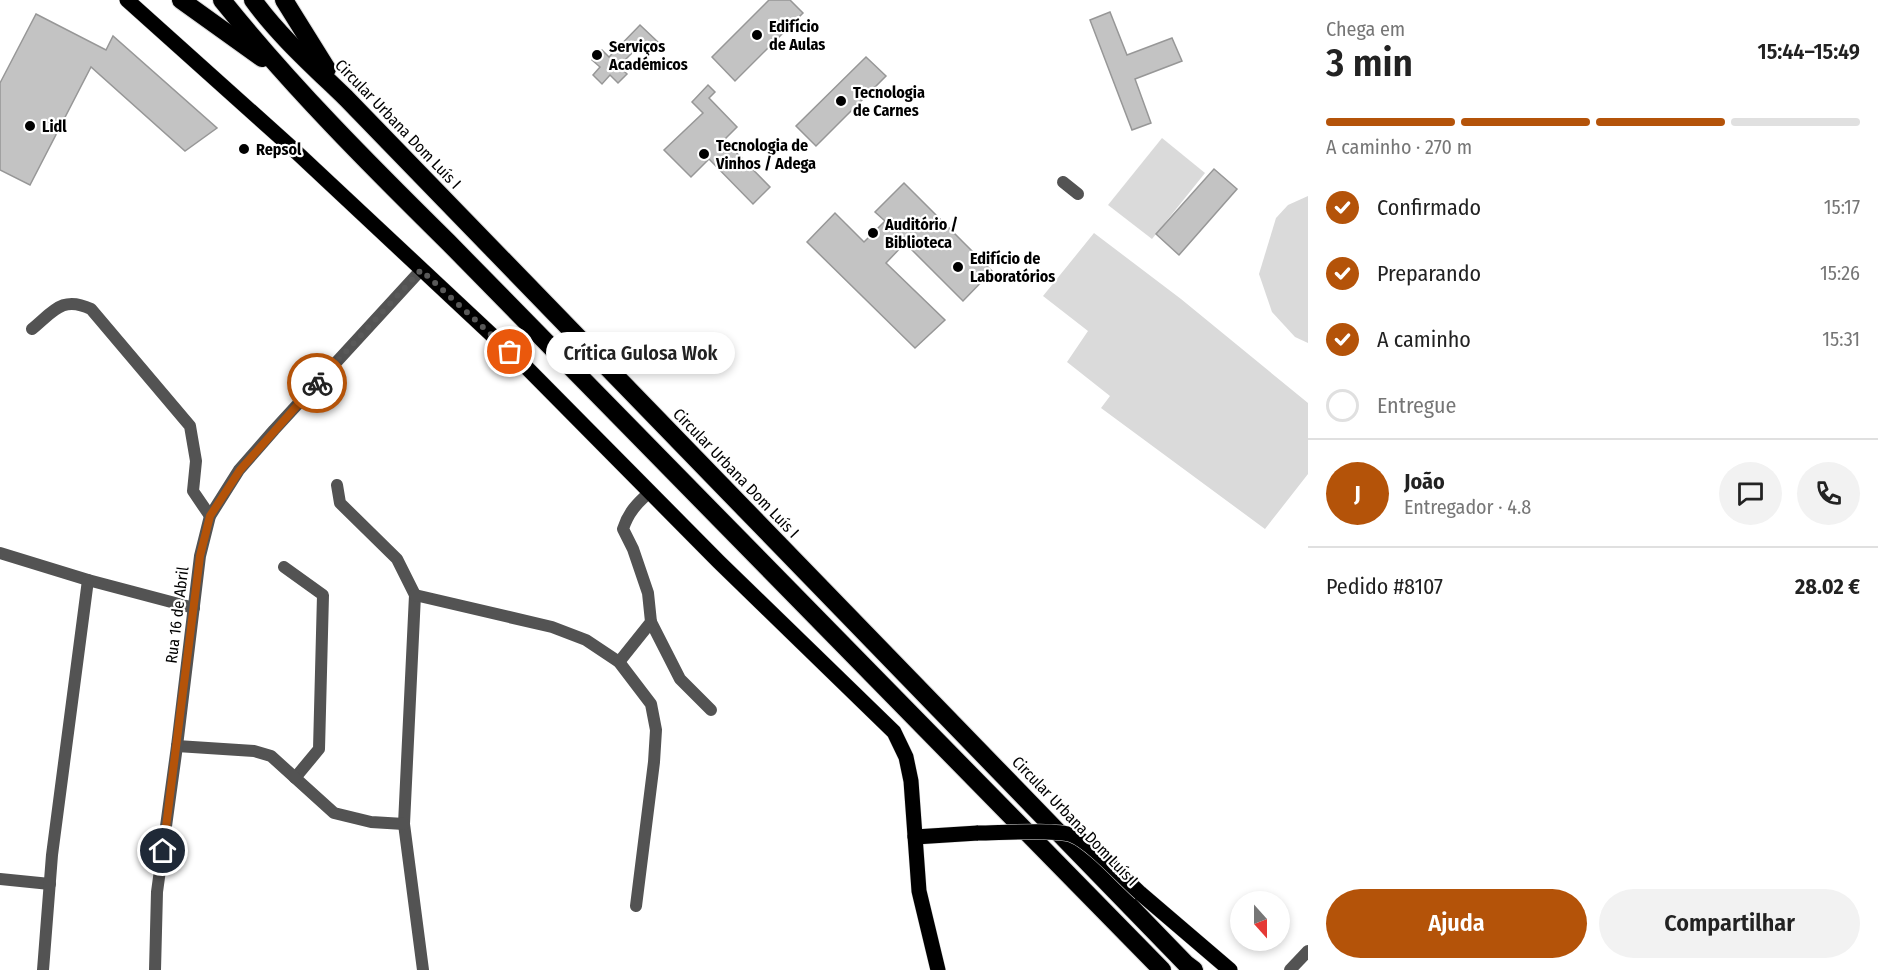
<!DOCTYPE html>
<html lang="pt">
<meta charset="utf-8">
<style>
:root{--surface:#fff;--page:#f2f2f2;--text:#222;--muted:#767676;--line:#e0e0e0;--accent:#b45309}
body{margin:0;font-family:"Fira Sans Condensed",sans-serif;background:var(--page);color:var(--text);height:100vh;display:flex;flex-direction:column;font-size:22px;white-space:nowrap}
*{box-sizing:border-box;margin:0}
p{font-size:20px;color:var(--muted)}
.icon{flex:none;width:33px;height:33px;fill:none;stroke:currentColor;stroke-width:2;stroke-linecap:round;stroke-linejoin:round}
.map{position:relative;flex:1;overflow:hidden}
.panel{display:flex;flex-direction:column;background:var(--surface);width:570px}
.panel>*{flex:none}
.needle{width:39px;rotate:159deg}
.buttons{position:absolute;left:1230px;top:891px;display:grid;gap:12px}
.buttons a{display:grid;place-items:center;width:60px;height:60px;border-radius:50%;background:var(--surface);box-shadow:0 3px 9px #0003;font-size:30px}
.pin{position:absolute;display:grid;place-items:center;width:51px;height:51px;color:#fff;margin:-26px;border:3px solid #fff;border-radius:50%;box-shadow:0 2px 6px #0007}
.courier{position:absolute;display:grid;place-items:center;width:60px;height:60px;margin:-30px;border:4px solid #b45309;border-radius:50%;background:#fff;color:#222;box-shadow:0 2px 8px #0007}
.bubble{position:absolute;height:42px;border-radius:21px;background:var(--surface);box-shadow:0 3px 9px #0003;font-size:20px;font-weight:600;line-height:42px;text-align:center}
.overview em{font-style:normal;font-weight:600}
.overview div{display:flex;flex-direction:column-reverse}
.overview{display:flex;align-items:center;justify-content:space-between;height:102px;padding:0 18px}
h1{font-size:39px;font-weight:600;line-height:45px}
.bar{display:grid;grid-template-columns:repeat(4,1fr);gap:9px 6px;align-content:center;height:72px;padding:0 18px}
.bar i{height:8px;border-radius:4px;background:var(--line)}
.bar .selected{background:var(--accent)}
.bar p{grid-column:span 4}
.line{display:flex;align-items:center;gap:15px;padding:0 18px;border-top:2px solid var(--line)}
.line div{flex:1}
.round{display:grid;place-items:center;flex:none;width:63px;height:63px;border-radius:32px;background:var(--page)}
ol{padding:0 18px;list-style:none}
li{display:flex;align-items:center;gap:18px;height:66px}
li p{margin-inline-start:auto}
li .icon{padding:6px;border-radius:50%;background:var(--accent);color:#fff;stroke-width:4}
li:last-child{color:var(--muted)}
li i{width:33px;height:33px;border:3px solid var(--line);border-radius:50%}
.button{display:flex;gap:12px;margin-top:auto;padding:12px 18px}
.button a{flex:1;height:69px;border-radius:36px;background:var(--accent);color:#fff;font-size:24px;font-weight:600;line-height:69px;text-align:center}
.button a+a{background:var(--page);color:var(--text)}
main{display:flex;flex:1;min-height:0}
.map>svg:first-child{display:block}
.pitch{fill:#dadada}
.building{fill:#c3c3c3;stroke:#979797;stroke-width:1.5}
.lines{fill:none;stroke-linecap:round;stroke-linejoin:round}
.primary-casing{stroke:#dbdbdb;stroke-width:16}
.highway-casing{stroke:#dbdbdb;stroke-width:20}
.street{stroke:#535353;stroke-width:12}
.primary{stroke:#000;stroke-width:15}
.highway{stroke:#000;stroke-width:18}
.primary-bridge-casing{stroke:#dbdbdb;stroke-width:16;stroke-linecap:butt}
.primary-bridge{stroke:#000;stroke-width:15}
.done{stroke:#595959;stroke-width:6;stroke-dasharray:0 10.8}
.route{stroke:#b45309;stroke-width:8}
.poi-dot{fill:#000;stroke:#fff;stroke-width:2}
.labels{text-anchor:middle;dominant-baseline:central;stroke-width:4.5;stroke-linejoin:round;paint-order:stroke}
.poi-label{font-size:16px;font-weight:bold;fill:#000;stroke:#fff;text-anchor:start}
.street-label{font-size:16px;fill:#000;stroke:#fff}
</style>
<main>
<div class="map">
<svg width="1308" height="970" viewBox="0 0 1308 970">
<rect width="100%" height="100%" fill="#fff"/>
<g class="pitch">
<path d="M1162,138L1205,173L1152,239L1108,205Z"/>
<path d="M1308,196V343L1295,337L1272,312L1259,274L1276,218L1288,205Z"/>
<path d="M1094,233L1181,299L1308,403V474L1265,529L1101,408L1110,396L1067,362L1088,331L1043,296Z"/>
</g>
<g class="building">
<path d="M769,0H790L803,13L735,81L712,57Z"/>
<path d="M1110,12L1127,55L1172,38L1182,61L1135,79L1151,123L1132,130L1090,20Z"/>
<path d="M36,14L106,50L113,36L217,128L185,151L91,67L30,185L0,170V83Z"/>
<path d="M640,25L660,44L651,52L642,43L619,66L627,74L618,83L610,75L602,84L593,75L600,67L592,60L602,50L609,57Z"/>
<path d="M866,57L886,76L816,146L796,126Z"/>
<path d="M708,85L715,92L709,98L737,127L724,140L770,187L753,204L709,159L691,177L664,150L703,113L692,102Z"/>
<path d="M1214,169L1237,189L1179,255L1156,234Z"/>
<path d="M904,183L992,271L963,301L905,243L886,263L945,320L915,348L807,242L835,213L864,242L885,221L875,212Z"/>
</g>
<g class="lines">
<g class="primary-casing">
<g id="primary">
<path d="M127,0L292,148L526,367L719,562L894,732L906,757L911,781L919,891L938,970"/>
<path d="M915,837L978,833"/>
<path d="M1140,893L1230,970"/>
</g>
</g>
<g class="highway-casing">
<g id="highway">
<path d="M181,0L262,58"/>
<path d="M222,0C291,86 369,164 448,242L1162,970"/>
<path d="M253,0C279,36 314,67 346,98L1186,964L1194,970"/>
<path d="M284,0L327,69"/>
</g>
</g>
<g class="street">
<path d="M1063,182L1078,194"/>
<path d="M32,329C53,312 62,295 91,309L190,426L196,461L193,491L210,516"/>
<path d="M337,485L340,503L397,559L415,595L404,824L423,970"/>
<path d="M0,553L88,580L194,608"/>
<path d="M284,567L323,595L319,749L295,778"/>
<path d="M415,595L552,627L586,640L619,662L651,704L656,730L654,762L636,906"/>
<path d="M651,622L680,679L711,710"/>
<path d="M619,662L651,622L648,593L633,549L623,529C628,513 637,503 650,492"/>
<path d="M177,746L254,751L271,756L334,813L371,822L404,824"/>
<path d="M0,879L50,884"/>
<path d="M43,970L52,855L88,580"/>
<path d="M155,970L157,892L177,746L200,556L210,516L239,470L274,430L421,270"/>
<path d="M1290,970L1308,951"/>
</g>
<use href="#primary" class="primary"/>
<use href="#highway" class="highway"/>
<g class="primary-bridge-casing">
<path id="primary-bridge" d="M978,833C999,833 1054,829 1072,835C1091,842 1123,878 1140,893"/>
</g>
<use href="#primary-bridge" class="primary-bridge"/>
</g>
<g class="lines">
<path class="done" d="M317,383L421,270L510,352"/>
<path class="route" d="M163,851L200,556L210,516L240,470L317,383"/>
</g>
<g class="poi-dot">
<circle cx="757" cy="35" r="6"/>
<circle cx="597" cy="55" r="6"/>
<circle cx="841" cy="101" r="6"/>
<circle cx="30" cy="126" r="6"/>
<circle cx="244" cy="149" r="6"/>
<circle cx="704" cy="154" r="6"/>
<circle cx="873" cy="233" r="6"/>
<circle cx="958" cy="267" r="6"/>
</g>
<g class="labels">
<g class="poi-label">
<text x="769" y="26">Edifício<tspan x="769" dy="18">de Aulas</tspan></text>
<text x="609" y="46">Serviços<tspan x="609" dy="18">Académicos</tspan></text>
<text x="853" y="92">Tecnologia<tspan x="853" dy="18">de Carnes</tspan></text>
<text x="42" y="126">Lidl</text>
<text x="716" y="145">Tecnologia de<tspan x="716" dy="18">Vinhos / Adega</tspan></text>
<text x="256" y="149">Repsol</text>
<text x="885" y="224">Auditório /<tspan x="885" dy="18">Biblioteca</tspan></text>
<text x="970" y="258">Edifício de<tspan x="970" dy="18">Laboratórios</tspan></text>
</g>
<g class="street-label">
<text transform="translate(398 124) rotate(46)">Circular Urbana Dom Luís I</text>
<text transform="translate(736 473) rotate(46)">Circular Urbana Dom Luís I</text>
<text transform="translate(177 615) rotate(-83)">Rua 16 de Abril</text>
<text transform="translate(1075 821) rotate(46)">Circular Urbana Dom Luís I</text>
</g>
</g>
</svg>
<div class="buttons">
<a><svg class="needle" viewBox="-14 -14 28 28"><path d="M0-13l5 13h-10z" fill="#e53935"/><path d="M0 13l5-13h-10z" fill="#767676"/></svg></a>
</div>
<div class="pin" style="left:510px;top:352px;background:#ea580c"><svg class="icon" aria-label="bag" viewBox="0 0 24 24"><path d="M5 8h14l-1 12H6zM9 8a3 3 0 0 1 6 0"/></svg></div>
<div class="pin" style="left:163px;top:851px;background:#1f2937"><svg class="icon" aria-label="home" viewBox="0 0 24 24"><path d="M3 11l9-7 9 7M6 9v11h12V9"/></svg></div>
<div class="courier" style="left:317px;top:383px"><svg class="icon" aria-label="bike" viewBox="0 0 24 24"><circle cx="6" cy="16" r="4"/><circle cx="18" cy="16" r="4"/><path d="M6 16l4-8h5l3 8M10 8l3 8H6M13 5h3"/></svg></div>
<div class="bubble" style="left:546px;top:332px;width:189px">Crítica Gulosa Wok</div>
</div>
<section class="panel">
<div class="overview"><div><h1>3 min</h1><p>Chega em</p></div><em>15:44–15:49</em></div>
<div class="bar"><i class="selected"></i><i class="selected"></i><i class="selected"></i><i></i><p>A caminho · 270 m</p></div>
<ol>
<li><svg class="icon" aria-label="check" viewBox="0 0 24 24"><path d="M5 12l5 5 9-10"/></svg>Confirmado<p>15:17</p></li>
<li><svg class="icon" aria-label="check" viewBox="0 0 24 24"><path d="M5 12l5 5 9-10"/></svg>Preparando<p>15:26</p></li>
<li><svg class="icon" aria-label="check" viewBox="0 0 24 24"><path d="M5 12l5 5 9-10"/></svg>A caminho<p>15:31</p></li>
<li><i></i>Entregue</li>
</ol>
<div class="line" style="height:108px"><b class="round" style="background:var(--accent);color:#fff">J</b><div><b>João</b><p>Entregador · 4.8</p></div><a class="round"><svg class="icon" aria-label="chat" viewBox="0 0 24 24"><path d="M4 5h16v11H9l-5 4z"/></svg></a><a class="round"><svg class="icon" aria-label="phone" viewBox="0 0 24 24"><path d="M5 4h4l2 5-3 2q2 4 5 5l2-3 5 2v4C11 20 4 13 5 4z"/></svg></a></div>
<div class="line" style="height:78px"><div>Pedido #8107</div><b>28.02 €</b></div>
<div class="button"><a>Ajuda</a><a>Compartilhar</a></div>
</section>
</main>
